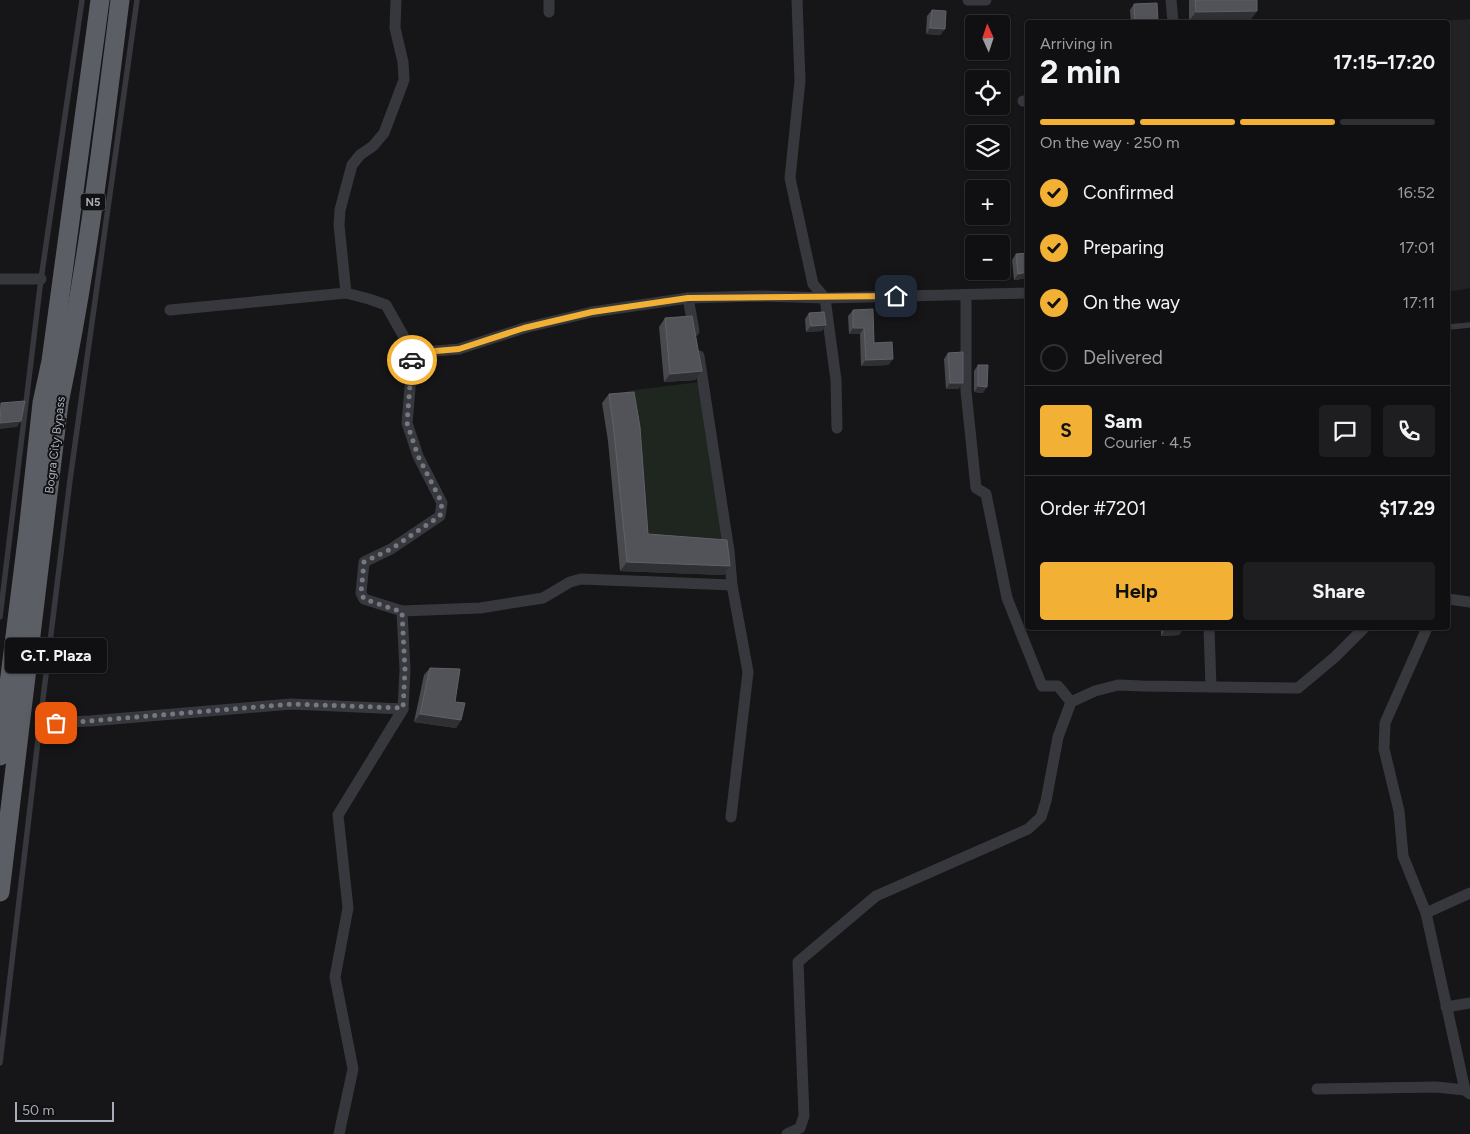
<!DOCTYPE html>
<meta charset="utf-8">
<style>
:root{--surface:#101012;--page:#1e1e20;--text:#f1f3f6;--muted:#9c9d9f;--line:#303032;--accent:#f2b134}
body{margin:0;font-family:Figtree,sans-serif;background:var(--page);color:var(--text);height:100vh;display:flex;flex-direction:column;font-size:19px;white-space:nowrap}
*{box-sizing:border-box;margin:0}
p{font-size:16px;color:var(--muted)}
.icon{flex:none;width:28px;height:28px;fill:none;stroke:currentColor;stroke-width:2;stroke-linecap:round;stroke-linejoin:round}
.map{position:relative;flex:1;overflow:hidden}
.drawer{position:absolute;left:1025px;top:20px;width:425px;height:610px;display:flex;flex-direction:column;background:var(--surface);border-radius:5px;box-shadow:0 1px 4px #0004,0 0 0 1px var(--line)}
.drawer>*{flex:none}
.needle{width:32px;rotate:357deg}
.tools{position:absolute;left:965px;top:15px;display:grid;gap:10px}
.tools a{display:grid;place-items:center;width:45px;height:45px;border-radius:5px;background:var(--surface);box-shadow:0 1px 4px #0004,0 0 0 1px var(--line);font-size:25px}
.scale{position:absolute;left:15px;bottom:12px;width:99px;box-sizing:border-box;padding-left:5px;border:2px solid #a8adb8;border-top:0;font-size:14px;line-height:18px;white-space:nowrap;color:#a8adb8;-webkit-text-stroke:4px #111113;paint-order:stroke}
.pin{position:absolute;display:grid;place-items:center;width:42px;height:42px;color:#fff;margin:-21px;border-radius:10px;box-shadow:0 2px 8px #0006}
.courier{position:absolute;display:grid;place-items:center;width:50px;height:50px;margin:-25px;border:4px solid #f2b134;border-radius:50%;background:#fff;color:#222;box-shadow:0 1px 6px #0007}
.bubble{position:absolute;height:35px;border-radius:5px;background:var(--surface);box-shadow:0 1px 4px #0004,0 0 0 1px var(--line);font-size:16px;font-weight:700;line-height:35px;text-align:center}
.summary em{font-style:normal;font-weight:700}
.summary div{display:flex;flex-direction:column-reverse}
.summary{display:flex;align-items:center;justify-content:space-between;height:85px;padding:0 15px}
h1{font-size:32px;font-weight:700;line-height:38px}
.bar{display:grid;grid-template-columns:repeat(4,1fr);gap:8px 5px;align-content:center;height:60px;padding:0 15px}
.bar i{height:6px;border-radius:4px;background:var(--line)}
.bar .current{background:var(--accent)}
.bar p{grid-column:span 4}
.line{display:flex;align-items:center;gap:12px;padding:0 15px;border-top:1px solid var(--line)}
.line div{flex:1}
.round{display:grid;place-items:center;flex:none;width:52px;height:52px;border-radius:5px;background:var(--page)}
ol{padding:0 15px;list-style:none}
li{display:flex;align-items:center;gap:15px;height:55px}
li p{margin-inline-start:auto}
li .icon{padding:5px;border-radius:50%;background:var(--accent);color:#111;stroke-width:4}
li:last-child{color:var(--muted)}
li i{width:28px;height:28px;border:2px solid var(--line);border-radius:50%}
.action{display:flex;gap:10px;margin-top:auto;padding:10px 15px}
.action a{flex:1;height:58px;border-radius:5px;background:var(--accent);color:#111;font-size:20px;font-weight:700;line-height:58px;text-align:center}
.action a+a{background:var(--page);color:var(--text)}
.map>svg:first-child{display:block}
.built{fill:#222225}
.green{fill:#1e261f}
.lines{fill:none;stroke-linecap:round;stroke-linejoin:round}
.service{stroke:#37383d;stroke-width:5.5}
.minor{stroke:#37383d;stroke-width:11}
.trunk{stroke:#5b5e65;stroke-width:19}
.wall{fill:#47494d}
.shaded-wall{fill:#2f3033}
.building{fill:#525359;stroke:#5f6168}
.done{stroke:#757880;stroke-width:5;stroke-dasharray:0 9}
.route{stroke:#f2b134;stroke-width:6}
.labels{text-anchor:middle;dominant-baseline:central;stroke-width:4;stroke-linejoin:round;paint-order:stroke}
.shield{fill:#111113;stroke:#7b7e86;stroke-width:1}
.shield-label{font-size:11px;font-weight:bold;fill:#a8adb8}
.street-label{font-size:12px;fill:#a8adb8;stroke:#111113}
</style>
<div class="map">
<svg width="1470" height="1134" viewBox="0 0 1470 1134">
<rect width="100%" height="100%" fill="#161618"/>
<path class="built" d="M1470,19V288L1448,292V22H1421Z"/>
<path class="green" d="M700,382L725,547L642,543L627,391Z"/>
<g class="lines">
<g class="service">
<path d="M1449,327L1470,325"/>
<path d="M0,617L41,279L82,0"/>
<path d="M0,1063L40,723L70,480L137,0"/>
</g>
<g class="minor">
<path d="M549,0V12"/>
<path d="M797,0L800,81L790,178L813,284L825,298L836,380L837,428"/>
<path d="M968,0H986"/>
<path d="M1171,0L1173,22"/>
<path d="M1023,101H1028"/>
<path d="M0,279H41"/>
<path d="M346,293L339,225L340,210L352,165L360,155L373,146L384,133L404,80L403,62L395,28L396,0"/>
<path d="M966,295V391L976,488L986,494L1007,598L1042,686H1058L1071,702"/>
<path d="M688,298L694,331"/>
<path d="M170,310L346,293L369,299L386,305L413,353L407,423L418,456L442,503L440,516L391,549L364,562L361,593L364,599L402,611L405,670L403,709L338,815L348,908L335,977L353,1069L339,1134"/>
<path d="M413,353L459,349L524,328L592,312L688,298L759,296L825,298L1028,293"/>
<path d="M699,356L729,551L732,585L748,672L731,817"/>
<path d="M1448,599L1470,602"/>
<path d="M402,611L480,608L543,598L570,582L581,579L732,585"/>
<path d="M1209,628L1211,687"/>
<path d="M1427,628L1385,723L1384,749L1399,811L1403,856L1426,913L1465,1090L1470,1094"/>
<path d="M40,723L90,721L291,704L403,709"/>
<path d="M1426,913L1470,893"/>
<path d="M1446,1007L1470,1003"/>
<path d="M1317,1089L1436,1087L1465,1090"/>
<path d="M787,1134L800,1128L804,1116L798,962L876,896L1028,829L1041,817L1046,801L1058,737L1071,702L1095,691L1118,685L1142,686L1298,688L1335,657L1364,628"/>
</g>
<g class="trunk">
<path d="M0,756L28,532L42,403L51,361L100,0"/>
<path d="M0,892L59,403C87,270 103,135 120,0"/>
</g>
</g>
<g class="wall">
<path d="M1189,0H1257V11L1250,20L1189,21Z"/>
<path d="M1134,4L1158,22H1131L1130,10Z"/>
<path d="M932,10L945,29L940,35L926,34L927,16Z"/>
<path d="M1016,254L1028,278L1014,280L1012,260Z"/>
<path d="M853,310L874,343L893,359L888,365L861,366L860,334H849L848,316Z"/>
<path d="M809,313L822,331L806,332L805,319Z"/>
<path d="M665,318L702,371L695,380L664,382L659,327Z"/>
<path d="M948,353L963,383L958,389H946L944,359Z"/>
<path d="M978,365L983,393L974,392V371Z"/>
<path d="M609,394L648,534L730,566L724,575L620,571L608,441L602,403Z"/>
<path d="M1161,628H1183V629L1179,635L1161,636Z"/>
<path d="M430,668L455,702L461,720L456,728L414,722L424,675Z"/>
</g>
<g class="shaded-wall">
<path d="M1257,11L1250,20L1189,21L1196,12Z"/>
<path d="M930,28L945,29L940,35L926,34Z"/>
<path d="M1028,272V278L1014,280L1018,274Z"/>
<path d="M826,325L822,331L806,332L811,326Z"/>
<path d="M853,328H864L860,334H849Z"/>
<path d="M893,359L888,365L861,366L866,360Z"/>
<path d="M702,371L695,380L664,382L670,374Z"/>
<path d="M950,383H963L958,389H946Z"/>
<path d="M978,386L987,387L983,393L974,392Z"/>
<path d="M21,421L17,427L0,429V423Z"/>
<path d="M627,562L730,566L724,575L620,571Z"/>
<path d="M1183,629L1179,635L1161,636L1165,630Z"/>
<path d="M420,714L461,720L456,728L414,722Z"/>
</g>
<g class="building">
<path d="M1195,0H1257V11L1196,12Z"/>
<path d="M1157,3L1158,22H1135L1134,4Z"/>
<path d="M932,10L946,11L945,29L930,28Z"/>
<path d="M1028,253V272L1018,274L1016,254Z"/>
<path d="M873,309L874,343L892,342L893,359L866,360L864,328H853V310Z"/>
<path d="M824,312L826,325L811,326L809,313Z"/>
<path d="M692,316L702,371L670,374L665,318Z"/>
<path d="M963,352V383H950L948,353Z"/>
<path d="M978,365H988L987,387L978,386Z"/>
<path d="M634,392L640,427L648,534L727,540L730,566L627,562L614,432L609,394Z"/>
<path d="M25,401L21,421L0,423L1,403Z"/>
<path d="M1165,628H1183V629L1165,630Z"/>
<path d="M430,668L460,669L455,702L465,703L461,720L420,714Z"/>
</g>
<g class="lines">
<path class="done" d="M56,723L90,721L291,704L403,708L405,670L402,612L364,599L361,593L364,562L391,549L440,516L442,503L418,456L407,423L412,360"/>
<path class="route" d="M412,360L413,353L459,349L524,328L592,312L688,298L896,296"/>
</g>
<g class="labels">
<rect class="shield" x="80.5" y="193.5" width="25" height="17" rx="4"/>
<g class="shield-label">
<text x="93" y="202">N5</text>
</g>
<g class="street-label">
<text transform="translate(55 445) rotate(-83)">Bogra City Bypass</text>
</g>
</g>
</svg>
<div class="tools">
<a><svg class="needle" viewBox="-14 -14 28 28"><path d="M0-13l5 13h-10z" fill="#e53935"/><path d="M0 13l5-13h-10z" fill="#9c9d9f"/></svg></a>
<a><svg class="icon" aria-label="locate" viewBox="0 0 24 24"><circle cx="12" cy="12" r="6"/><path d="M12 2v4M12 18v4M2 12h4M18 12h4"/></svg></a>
<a><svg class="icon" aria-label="layers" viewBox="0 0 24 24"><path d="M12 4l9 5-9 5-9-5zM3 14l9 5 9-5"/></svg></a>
<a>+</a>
<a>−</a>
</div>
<div class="scale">50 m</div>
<div class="pin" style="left:56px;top:723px;background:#ea580c"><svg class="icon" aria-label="bag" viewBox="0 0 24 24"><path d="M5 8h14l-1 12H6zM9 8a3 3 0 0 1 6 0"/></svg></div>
<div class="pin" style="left:896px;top:296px;background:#1f2937"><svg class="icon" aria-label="home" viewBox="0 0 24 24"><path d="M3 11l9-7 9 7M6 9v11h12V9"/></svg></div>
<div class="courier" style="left:412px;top:360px"><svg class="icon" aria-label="car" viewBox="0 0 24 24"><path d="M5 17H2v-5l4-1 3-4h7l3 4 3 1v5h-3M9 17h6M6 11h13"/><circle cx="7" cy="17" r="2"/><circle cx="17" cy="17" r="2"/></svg></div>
<div class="bubble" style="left:5px;top:638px;width:102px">G.T. Plaza</div>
<section class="drawer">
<div class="summary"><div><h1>2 min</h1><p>Arriving in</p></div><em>17:15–17:20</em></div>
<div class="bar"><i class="current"></i><i class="current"></i><i class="current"></i><i></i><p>On the way · 250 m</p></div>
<ol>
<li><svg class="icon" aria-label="check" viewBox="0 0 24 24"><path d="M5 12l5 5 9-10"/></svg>Confirmed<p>16:52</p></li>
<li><svg class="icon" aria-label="check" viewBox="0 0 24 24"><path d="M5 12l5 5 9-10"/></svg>Preparing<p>17:01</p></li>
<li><svg class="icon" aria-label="check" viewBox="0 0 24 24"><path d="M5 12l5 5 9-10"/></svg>On the way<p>17:11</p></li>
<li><i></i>Delivered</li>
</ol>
<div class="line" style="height:90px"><b class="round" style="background:var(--accent);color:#111">S</b><div><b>Sam</b><p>Courier · 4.5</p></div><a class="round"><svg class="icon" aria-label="chat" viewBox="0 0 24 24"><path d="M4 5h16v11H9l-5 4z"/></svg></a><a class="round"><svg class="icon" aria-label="phone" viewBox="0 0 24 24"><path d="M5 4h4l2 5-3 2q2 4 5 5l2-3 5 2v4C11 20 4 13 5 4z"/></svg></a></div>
<div class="line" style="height:65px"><div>Order #7201</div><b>$17.29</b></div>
<div class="action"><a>Help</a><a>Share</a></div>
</section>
</div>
